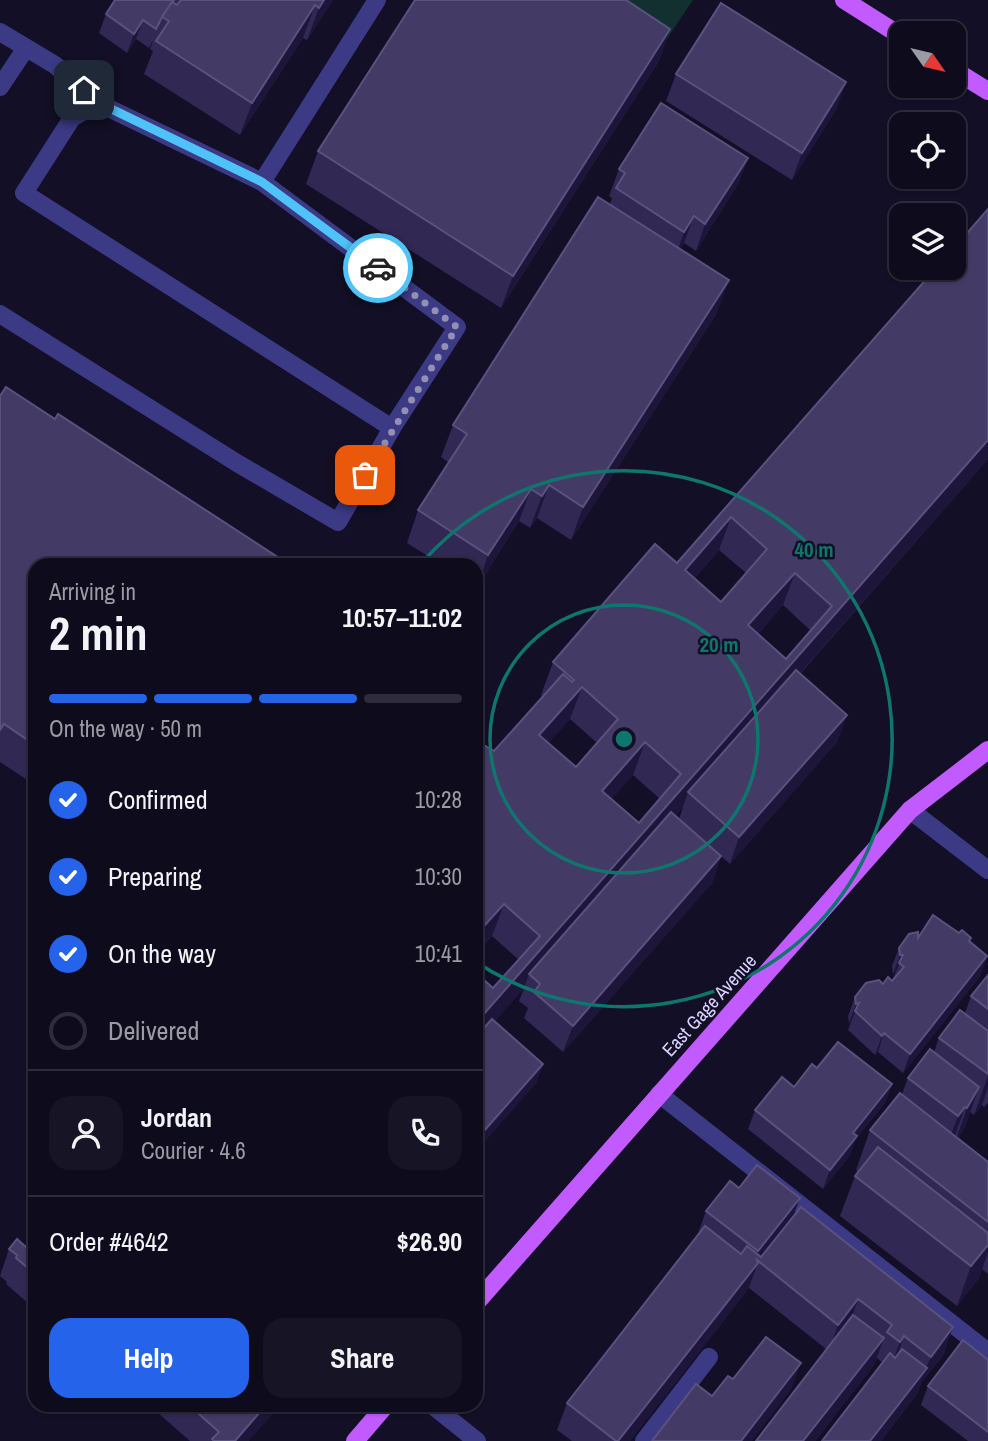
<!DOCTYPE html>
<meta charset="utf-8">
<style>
:root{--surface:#0e0b1c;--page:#171425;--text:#f1f3f6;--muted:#9b9ba3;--line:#2e2b3b;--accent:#2563eb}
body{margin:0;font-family:"Archivo Narrow",sans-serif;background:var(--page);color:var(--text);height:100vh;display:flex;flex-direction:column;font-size:26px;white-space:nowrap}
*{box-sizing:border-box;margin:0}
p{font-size:23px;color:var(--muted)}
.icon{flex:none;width:38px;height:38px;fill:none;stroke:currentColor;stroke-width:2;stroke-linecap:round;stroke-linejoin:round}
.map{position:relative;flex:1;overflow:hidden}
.side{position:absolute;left:28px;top:558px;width:455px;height:854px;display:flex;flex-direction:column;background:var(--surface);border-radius:21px;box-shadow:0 2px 5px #0004,0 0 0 2px var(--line)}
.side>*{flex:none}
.needle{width:46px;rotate:124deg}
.tools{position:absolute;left:889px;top:21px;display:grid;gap:14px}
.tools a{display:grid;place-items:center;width:77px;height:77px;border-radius:14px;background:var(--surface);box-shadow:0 2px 5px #0004,0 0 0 2px var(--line);font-size:35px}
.pin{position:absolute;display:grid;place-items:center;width:60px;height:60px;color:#fff;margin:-30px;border-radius:14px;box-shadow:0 4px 10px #0006}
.courier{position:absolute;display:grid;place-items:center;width:70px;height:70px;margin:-35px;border:5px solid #4fc3f7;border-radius:50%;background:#fff;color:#222;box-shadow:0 2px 9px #0007}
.summary em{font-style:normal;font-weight:700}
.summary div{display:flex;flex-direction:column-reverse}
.summary{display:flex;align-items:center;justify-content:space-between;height:119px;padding:0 21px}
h1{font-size:46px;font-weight:700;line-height:52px}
.bar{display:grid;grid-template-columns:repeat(4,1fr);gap:10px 7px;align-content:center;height:84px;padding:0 21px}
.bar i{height:9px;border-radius:5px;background:var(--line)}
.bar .on{background:var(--accent)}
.bar p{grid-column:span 4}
.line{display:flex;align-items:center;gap:18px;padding:0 21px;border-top:2px solid var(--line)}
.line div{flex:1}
.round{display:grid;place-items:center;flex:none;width:74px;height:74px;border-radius:21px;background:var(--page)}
ol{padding:0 21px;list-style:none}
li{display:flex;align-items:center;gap:21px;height:77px}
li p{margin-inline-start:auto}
li .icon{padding:7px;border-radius:50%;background:var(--accent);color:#fff;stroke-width:4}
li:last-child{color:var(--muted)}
li i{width:38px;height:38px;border:4px solid var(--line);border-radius:50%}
.cta{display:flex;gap:14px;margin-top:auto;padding:14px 21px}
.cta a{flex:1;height:80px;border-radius:21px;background:var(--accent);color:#fff;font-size:28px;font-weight:700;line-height:80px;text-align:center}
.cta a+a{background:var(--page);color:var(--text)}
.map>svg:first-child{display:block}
.green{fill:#12302f}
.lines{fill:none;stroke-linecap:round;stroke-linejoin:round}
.minor{stroke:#3d3a85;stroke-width:18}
.major{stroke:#c25bff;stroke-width:18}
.wall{fill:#312854;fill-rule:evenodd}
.shaded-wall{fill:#1d163a}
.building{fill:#433a66;stroke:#5a527e;stroke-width:2;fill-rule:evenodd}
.done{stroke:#948fb3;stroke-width:7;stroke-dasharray:0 12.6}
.route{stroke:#4fc3f7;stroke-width:9}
.ring{fill:none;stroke:#0f766e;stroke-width:3.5}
.labels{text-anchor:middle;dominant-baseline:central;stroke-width:5;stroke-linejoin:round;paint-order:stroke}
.street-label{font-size:19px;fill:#d9d4ff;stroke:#130f26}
.centre{fill:#0f766e;stroke:#130f26;stroke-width:3.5}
.ring-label{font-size:21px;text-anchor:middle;font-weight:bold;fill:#0f766e;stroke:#130f26;stroke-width:5;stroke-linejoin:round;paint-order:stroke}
</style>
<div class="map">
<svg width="988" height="1441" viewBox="0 0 988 1441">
<rect width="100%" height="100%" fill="#130f26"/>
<path class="green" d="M563,0H693L654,58Z"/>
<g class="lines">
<g class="minor">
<path d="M0,32L55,65L98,103"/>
<path d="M0,87L26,48"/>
<path d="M98,103L262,182L457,327L392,428L24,193L72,118Z"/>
<path d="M262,182L377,0"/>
<path d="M0,314L237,463L338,522L392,428"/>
<path d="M910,810L988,870"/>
<path d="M659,1094L988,1352"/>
<path d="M432,1405L477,1441"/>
<path d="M644,1441L709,1357"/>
</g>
<g class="major">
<path d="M844,0L901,36"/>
<path d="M954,70L988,91"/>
<path d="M476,1303L910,810L988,750"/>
<path d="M355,1441L386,1405"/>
</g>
</g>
<g class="wall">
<path d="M115,0H333L307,40L303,38L240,135L144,74L153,51L150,49L153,40L149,48L136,39L127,53L99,33L106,14Z"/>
<path d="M670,29L659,61L501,308L306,184L318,151Z"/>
<path d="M676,74L837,108L792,180L666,101Z"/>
<path d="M748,158L738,184L696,251L684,243L680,249L717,313L571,540L537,518L530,528L519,521L477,588L476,565H442L407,543L418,510L449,463L441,457L453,425L610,204L612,198L609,196L619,169Z"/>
<path d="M936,268L988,459L800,674L847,715L837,742L730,864L721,856L712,883L563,1052L524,1018L528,1008L519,1001L524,988L494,1022L543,1064L536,1083L476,1151V973L493,988L519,960L492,936L476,954V754L494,751L543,697L541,695L553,662L677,563ZM719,550L746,573L721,602L694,579ZM783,605L810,630L786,659L758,634ZM570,719L597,743L576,767L548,743ZM633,775L660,799L639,823L611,799ZM683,807L679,819L675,816Z"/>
<path d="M0,396L35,565V785L0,762Z"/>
<path d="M959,933L971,938L970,942L981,975L903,1073L878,1052L875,1055L848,1030L851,1022L849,1023L848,1016L855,997L892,981L895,974H893L892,966L899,948L918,938Z"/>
<path d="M988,975V1103L984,1107L982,1105L974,1115L970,1112L965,1127L958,1138L988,1161V1274L982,1269L979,1278L957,1306L840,1216L855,1176L858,1172L856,1170L870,1130L902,1094L908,1078L934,1052L939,1038L965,1013L971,996Z"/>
<path d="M817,1068L892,1084L885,1103L855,1140L850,1155L823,1189L748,1129L755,1110L794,1087Z"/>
<path d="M739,1188L793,1217L944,1354L921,1383L917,1394L881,1441H822L883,1363L877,1358L880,1350L874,1365L815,1441H756L826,1349L749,1288L630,1441H572L557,1430L567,1403L697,1236L706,1211Z"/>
<path d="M35,1237V1309L6,1284L7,1282L0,1276L9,1249L26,1247Z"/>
<path d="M988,1360V1441H968L921,1405L928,1386Z"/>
<path d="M149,1405H280L248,1441H190Z"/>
</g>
<g class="shaded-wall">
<path d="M324,0H333L307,40L319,8Z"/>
<path d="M315,5L303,38L240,135L252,103Z"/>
<path d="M143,20L136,39L127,53L134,34Z"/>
<path d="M670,29L659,61L501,308L513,276Z"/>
<path d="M846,82L837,108L792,180L802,153Z"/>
<path d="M748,158L738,184L696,251L705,224Z"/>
<path d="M694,216L684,243L675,258L684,232Z"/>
<path d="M729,280L717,313L571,540L583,507Z"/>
<path d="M988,440V459L692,796L688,792L683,807L533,978L529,974L524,988L476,1043V1023Z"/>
<path d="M549,485L537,518L530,528L542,496Z"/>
<path d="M531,489L519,521L477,588L488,555Z"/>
<path d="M731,517L719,550L673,603L685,570Z"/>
<path d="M795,573L783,605L736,658L748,625Z"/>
<path d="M582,687L570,719L527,767L539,735Z"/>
<path d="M847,715L837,742L730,864L739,837Z"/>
<path d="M645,742L633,775L590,824L602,791Z"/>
<path d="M721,856L712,883L563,1052L573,1026Z"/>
<path d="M504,904L492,936L476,954V935Z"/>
<path d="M900,955H903L895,974H893Z"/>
<path d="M987,956L981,975L903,1073L910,1054Z"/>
<path d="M859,1003L851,1022L849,1023L856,1004Z"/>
<path d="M884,1033L878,1052L875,1055L882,1036Z"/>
<path d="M543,1064L536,1083L476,1151V1140Z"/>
<path d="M988,1076V1087L982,1105L974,1115Z"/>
<path d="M892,1084L885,1103L855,1140L850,1155L823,1189L830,1170L853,1133Z"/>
<path d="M979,1087L965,1127L953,1148L967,1108Z"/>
<path d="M965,1107L951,1147L943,1156L958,1116Z"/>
<path d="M800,1198L790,1225L760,1263L757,1260L758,1263L748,1290L630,1441H618L750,1273L758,1251Z"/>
<path d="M988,1245V1252L979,1278L957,1306L971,1266Z"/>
<path d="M858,1299L849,1326L829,1351L838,1325Z"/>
<path d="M953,1327L944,1354L921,1383L917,1394L881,1441H870L926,1368L931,1357Z"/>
<path d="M904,1336L895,1363L890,1369L900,1342Z"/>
<path d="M884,1338L874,1365L815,1441H803Z"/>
<path d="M801,1363L791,1390L752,1441H741Z"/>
<path d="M266,1405H280L248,1441H235Z"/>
</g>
<g class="building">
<path d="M115,0H174L162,17L156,29L143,20L134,34L106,14Z"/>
<path d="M181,0H324L319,8L315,5L252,103L156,41L169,21L162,17L172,2L177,5Z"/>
<path d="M415,0H626L670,29L513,276L318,151Z"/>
<path d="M721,3L846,82L802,153L676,74Z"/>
<path d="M661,103L748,158L705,224L694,216L684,232L616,188L625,173L619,169Z"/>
<path d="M598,197L729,280L583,507L549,485L542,496L531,489L488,555L418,510L467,434L453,425Z"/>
<path d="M988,209V440L476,1023V973L493,988L540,936L504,904L476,935V882L477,881L476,880V793L480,788L476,785V754L482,744L494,751L563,674L572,682L574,680L553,662L655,544L677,563L936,268H954V248ZM731,517L767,549L721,602L685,570ZM795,573L832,606L786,659L748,625ZM582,687L618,719L576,767L539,735ZM645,742L681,774L639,823L602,791Z"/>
<path d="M6,387L55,419L58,414L290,565H35V745L4,724L0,730V396Z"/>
<path d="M796,670L847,715L739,837L688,792Z"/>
<path d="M671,812L721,856L573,1026L534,992L540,984L529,974Z"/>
<path d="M933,915L959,933L962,930L971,938L969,941L987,956L910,1054L884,1033L882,1036L855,1011L859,1003L856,1004L855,997L866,983L879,980L883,984L888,977L892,981L904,967L899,963L903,955H900L899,948L909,934L918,932V938Z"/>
<path d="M988,975V1009L971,996Z"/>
<path d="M960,1010L988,1031V1074L939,1038Z"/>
<path d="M492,1019L543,1064L476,1140V1037Z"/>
<path d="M838,1042L892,1084L853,1133L857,1136L830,1170L755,1110L782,1077L794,1087L812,1064L817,1068Z"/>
<path d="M930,1049L979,1087L967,1108L965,1107L958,1116L908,1078Z"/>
<path d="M900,1093L988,1162V1222L870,1130Z"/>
<path d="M878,1147L988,1233V1245L971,1266L855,1176Z"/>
<path d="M757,1165L800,1198L758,1251L706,1211L730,1181L739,1188Z"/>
<path d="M801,1207L953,1327L931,1357L904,1336L900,1342L887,1332L892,1325L858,1299L838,1325L757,1260L758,1263L618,1441H616L567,1403L705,1226L741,1254L747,1246L761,1257Z"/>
<path d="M35,1237V1274L16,1258L17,1255L9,1249L17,1239L26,1247Z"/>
<path d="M853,1315L884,1338L803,1441H756Z"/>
<path d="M766,1337L801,1363L741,1441H652L696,1384L712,1396L728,1376L733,1379Z"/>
<path d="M963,1340L988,1360V1432L928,1386Z"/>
<path d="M902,1349L927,1368L870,1441H822L890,1353L895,1358Z"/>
<path d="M189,1405H266L235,1441H214L212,1439L219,1432Z"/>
</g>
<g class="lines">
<path class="done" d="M365,475L457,327L378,268"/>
<path class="route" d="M84,90L99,103L262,182L378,268"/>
</g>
<g class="ring">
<circle cx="624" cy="739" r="134"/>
<path d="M420 565A268 268 0 1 1 476 962"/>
</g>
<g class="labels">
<g class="street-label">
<text transform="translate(709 1005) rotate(-48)">East Gage Avenue</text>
</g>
</g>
<circle cx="624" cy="739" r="10" class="centre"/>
<g class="ring-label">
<text x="814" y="557">40 m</text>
<text x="719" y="652">20 m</text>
</g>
</svg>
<div class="tools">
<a><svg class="needle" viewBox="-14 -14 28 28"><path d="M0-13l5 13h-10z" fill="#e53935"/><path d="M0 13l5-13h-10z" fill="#9b9ba3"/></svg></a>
<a><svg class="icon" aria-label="locate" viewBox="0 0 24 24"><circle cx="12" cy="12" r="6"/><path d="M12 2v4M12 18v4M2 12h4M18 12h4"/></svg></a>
<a><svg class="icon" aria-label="layers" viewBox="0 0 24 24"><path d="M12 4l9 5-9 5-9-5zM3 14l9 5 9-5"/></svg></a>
</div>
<div class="pin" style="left:365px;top:475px;background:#ea580c"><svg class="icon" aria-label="bag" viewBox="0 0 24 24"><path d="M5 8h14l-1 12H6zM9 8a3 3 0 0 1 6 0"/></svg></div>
<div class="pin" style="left:84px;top:90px;background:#1f2937"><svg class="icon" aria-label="home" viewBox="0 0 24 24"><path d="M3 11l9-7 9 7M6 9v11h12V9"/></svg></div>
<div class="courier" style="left:378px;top:268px"><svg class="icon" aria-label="car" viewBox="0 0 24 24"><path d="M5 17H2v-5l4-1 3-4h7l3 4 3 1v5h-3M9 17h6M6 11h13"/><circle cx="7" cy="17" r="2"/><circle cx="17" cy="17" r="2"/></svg></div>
<section class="side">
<div class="summary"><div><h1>2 min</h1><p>Arriving in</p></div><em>10:57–11:02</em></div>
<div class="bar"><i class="on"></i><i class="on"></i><i class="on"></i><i></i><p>On the way · 50 m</p></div>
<ol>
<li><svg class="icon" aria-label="check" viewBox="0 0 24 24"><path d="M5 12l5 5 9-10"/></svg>Confirmed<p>10:28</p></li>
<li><svg class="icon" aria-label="check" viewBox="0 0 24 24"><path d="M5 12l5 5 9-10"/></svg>Preparing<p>10:30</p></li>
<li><svg class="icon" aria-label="check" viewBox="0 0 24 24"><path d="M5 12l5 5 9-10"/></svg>On the way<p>10:41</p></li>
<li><i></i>Delivered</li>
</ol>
<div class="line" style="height:126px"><a class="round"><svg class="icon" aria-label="person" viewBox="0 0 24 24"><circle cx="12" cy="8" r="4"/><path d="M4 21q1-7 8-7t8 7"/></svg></a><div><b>Jordan</b><p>Courier · 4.6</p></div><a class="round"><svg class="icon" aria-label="phone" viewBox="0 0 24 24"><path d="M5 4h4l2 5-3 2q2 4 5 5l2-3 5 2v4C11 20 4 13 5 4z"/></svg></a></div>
<div class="line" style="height:91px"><div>Order #4642</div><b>$26.90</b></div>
<div class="cta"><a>Help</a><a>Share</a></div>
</section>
</div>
